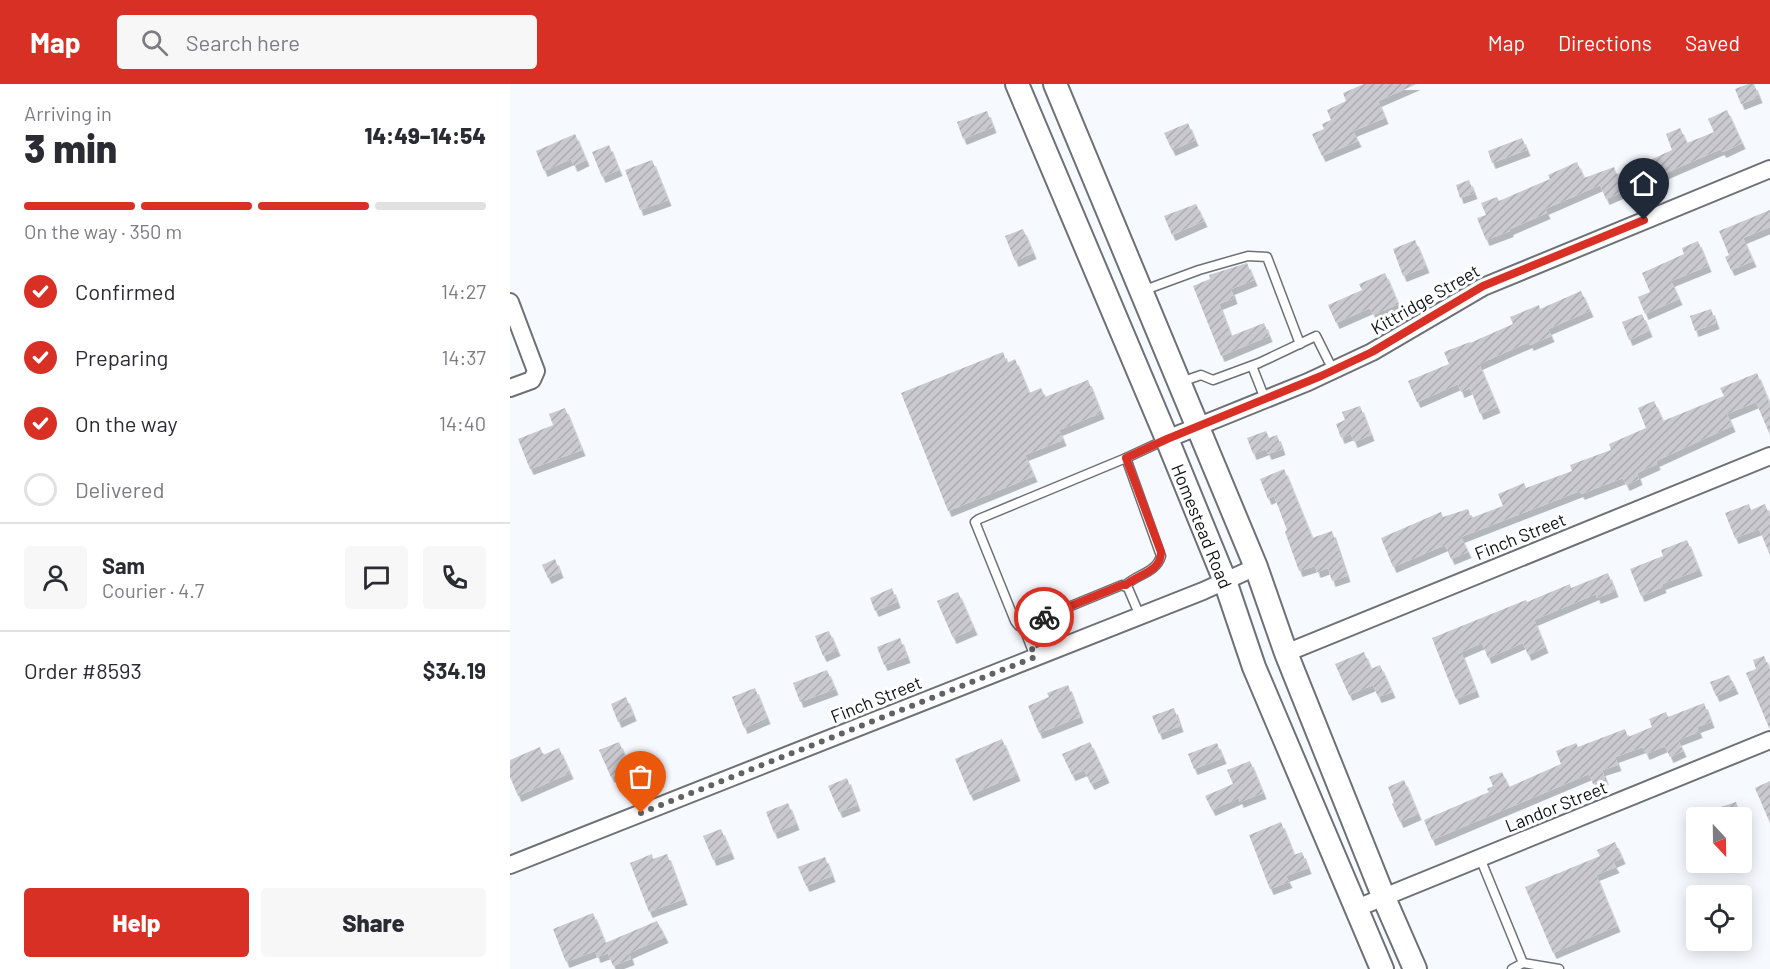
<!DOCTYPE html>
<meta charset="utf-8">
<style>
:root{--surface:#fff;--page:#f7f7f7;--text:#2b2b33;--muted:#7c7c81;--line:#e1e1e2;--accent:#d93025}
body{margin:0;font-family:Barlow,sans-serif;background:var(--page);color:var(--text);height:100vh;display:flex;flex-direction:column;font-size:22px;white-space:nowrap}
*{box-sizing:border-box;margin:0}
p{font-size:20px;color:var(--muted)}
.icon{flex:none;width:33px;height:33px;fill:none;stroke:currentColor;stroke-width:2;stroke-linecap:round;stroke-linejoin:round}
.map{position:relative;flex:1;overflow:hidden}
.side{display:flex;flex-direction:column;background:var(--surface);width:510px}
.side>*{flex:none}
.needle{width:39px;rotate:158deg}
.buttons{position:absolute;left:1176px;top:723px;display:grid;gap:12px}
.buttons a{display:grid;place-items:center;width:66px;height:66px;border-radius:6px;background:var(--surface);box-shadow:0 3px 15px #0003;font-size:30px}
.pin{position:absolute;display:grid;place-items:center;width:51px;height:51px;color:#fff;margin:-62px -26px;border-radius:50% 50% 50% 0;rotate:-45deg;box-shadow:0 0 6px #0007}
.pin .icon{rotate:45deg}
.courier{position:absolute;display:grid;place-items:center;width:60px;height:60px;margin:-30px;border:4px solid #d93025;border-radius:50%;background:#fff;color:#222;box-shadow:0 2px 8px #0007}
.overview em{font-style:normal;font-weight:800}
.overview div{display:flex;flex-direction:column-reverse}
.overview{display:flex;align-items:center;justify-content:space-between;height:102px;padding:0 24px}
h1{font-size:39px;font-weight:800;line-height:45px}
.bar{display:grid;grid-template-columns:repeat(4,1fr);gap:9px 6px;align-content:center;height:72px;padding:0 24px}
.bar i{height:8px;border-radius:4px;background:var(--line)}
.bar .selected{background:var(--accent)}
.bar p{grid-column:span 4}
.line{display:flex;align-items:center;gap:15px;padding:0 24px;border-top:2px solid var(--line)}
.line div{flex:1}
.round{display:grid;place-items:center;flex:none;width:63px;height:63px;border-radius:6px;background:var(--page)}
ol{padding:0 24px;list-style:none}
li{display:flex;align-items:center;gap:18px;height:66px}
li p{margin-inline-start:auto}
li .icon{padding:6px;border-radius:50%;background:var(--accent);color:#fff;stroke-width:4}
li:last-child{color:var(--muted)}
li i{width:33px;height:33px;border:3px solid var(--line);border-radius:50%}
.primary-button{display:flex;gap:12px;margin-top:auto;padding:12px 24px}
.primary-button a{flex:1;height:69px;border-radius:6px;background:var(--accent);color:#fff;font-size:24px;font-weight:800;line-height:69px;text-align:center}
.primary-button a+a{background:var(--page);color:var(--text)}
header{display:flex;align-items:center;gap:36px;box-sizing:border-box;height:84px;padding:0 30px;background:var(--accent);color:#fff}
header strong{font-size:28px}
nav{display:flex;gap:33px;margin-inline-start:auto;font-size:21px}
.search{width:420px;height:54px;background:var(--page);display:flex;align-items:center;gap:15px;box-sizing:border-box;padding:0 21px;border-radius:6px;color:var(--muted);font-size:22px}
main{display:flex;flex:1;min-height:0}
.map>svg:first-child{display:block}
.building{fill:url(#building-hatch);filter:url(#shadow)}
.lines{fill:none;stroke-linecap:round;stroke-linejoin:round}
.lane-casing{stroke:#6d7176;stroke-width:11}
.street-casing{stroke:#6d7176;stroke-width:20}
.secondary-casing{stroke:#6d7176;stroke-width:26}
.lane{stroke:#fff;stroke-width:8}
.street{stroke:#fff;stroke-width:16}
.secondary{stroke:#fff;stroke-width:22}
.done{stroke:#606265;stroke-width:6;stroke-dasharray:0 10.8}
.route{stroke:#d93025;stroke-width:8}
.labels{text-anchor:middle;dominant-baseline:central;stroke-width:6;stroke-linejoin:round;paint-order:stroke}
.street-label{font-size:18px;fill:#0f1113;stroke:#fff}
</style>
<header>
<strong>Map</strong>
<div class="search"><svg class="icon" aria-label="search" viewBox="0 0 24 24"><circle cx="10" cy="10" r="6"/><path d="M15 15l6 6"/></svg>Search here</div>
<nav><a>Map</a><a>Directions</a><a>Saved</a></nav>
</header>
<main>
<section class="side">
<div class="overview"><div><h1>3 min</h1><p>Arriving in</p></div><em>14:49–14:54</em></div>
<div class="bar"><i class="selected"></i><i class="selected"></i><i class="selected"></i><i></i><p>On the way · 350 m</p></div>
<ol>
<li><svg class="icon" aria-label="check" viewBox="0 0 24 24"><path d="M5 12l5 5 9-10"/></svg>Confirmed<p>14:27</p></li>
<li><svg class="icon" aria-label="check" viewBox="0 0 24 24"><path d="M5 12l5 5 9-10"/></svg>Preparing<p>14:37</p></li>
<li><svg class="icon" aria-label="check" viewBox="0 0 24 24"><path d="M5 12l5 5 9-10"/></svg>On the way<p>14:40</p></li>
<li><i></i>Delivered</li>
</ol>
<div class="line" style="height:108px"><a class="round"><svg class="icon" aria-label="person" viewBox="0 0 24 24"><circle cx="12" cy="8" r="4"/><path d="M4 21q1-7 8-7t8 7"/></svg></a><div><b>Sam</b><p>Courier · 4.7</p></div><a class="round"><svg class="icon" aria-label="chat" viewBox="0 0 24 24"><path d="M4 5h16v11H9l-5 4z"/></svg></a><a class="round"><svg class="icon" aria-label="phone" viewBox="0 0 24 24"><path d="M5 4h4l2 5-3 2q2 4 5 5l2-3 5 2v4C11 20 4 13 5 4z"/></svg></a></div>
<div class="line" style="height:78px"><div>Order #8593</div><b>$34.19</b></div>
<div class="primary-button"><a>Help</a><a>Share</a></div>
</section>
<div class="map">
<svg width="1260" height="885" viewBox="0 0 1260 885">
<defs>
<pattern id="building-hatch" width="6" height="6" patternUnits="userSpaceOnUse" patternTransform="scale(1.5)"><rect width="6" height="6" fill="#cac9d0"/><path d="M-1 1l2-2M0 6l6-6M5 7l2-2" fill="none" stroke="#acacb2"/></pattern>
<filter id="shadow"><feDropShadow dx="3.5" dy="6" stdDeviation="0" flood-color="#0004"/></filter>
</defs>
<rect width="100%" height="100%" fill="#f6f9fe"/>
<g class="building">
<path d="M854,0H907L868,17L875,34L843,47L848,57L812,72L802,50L814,45L812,40L821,36L817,26L836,17L833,9Z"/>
<path d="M1238,0H1244L1249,13L1231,20L1225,5Z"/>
<path d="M1217,26L1232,59L1213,68L1211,65L1096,115L1090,101L1035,125L1037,129L1000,145V147L976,156L967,134L976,131L971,119L987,113L989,117L1040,95L1038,91L1067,78L1074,94L1104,83L1107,91L1162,66L1156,50L1170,44L1177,59L1204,48L1198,35Z"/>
<path d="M477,27L483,43L453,55L447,38Z"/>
<path d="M678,39L685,56L662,66L654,49Z"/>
<path d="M65,50L76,76L64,82L61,75L34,87L26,67Z"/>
<path d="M1012,54L1017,66L982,79L978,67Z"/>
<path d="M99,61L109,86L92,93L82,68Z"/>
<path d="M142,76L158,116L130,126L115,86Z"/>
<path d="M959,96L964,109L950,114L946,101Z"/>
<path d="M686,120L694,137L662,151L654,132Z"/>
<path d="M1260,126V143L1233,154L1243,177L1221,186L1215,173L1219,171L1209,147Z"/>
<path d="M513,145L523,169L505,177L495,152Z"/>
<path d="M905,156L916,183L893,192L883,165Z"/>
<path d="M1188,157L1198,182L1161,197L1169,215L1135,230L1128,213L1140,208L1132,189L1174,170L1172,164Z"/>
<path d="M737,179L744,196L721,205L724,214L709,220L721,252L754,239L759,252L711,272L683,202L700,195L699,191Z"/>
<path d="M875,189L888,220L863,231L860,224L826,239L818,221L852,206L849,200Z"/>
<path d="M1071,207L1080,227L1038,245L1041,252L1020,261L1019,258L969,280L987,323L970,330L960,304L951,308L948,300L907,318L898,297L939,280L934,268L960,258V259L1003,240L1000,233L1029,221L1030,225Z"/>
<path d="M1201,225L1206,239L1185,247L1180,232Z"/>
<path d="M1132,230L1139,247L1119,256L1112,238Z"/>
<path d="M493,268L497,279L505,275L519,309L531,304L535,313L578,296L591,329L549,346L553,356L515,371L524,392L438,427L391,309Z"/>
<path d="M1247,289L1260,321V351L1246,318L1217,330L1222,342L1146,377L1147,380L1127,389L1129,395L1116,401L1113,394L1071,410L1070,407L951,453L958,468L941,475L935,461L883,483L871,454L931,428L933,433L958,425L961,434L993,422L988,410L1014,399L1016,404L1062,387L1060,381L1101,366L1099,360L1136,344L1128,324L1144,317L1153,337L1214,312L1210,304Z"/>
<path d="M850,322L861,351L844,358L841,350L831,354L826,340L835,336L832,328Z"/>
<path d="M55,324L72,366L20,385L8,355L43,341L39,330Z"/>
<path d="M756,347L759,354L767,351L772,365L758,370L756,365L743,370L737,354Z"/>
<path d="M774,385L802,454L822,447L837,492L822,497L818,484L807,488L805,482L789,487L775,448L777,446L764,412L758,415L750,395Z"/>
<path d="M1239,420L1241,426L1255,420L1260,433V471L1249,445L1225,454L1215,429Z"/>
<path d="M1177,456L1189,486L1152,500L1153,503L1131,512L1120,485L1153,472L1151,466Z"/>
<path d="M45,475L50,488L38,494L32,481Z"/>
<path d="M1098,489L1105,507L1087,514L1086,510L1024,536L1035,563L1018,571L1013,559L978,574L972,559L951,568L966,607L946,615L922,554L1016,516L1017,518L1060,500L1061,504Z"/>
<path d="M382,504L387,518L365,527L360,514Z"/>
<path d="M448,508L464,545L443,554L427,517Z"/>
<path d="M319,547L327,566L313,572L305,552Z"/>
<path d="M390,554L397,573L374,581L367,563Z"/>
<path d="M854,568L861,585L870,581L882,608L868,613L863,601L839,611L825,580Z"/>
<path d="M1254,572L1260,586V646L1236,589L1246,585L1243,576Z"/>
<path d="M317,586L325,605L290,618L283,599Z"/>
<path d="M1219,591L1225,604L1206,612L1200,598Z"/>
<path d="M558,601L570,633L529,649L518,622L539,613L537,609Z"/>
<path d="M245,604L257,634L234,644L222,613Z"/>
<path d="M116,613L123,631L108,638L101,620Z"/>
<path d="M1194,619L1201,638L1187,643L1189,648L1168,656L1173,667L1160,673L1155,662L1136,670L1133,663L1105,673L1108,681L1092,686L1095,695L1083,700L1079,690L922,756L914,736L979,708L977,705L983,702L979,693L992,688L999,703L1051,680L1046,667L1066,659L1068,663L1115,645L1118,653L1142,643L1139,635L1156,628L1158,633Z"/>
<path d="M664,624L670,642L649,650L642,632Z"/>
<path d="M492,655L507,691L460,711L445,675Z"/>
<path d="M109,658L120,685L101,693L89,666Z"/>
<path d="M580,658L596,693L581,700L574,686L562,691L552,670Z"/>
<path d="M707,659L713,674L684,685L678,670Z"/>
<path d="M30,663L33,671L49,664L60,689L8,712L0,693V676Z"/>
<path d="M740,677L753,709L730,718L729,714L702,726L695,712L723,700L717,686Z"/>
<path d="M337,694L347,721L329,728L318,702Z"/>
<path d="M894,696L908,730L890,738L882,720L884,719L878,703Z"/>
<path d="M1260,697V739L1245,704Z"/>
<path d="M1226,718L1232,734H1212L1208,724Z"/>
<path d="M278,719L286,740L264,749L256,728Z"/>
<path d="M771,738L784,771L792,768L798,784L776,792L779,798L760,805L739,751Z"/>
<path d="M211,745L221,769L203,776L193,752Z"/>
<path d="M1105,758L1112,774L1103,778L1106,783L1086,791L1107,842L1043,869L1015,803L1090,772L1087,766Z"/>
<path d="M142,770L143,775L157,770L174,815L139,828L120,779Z"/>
<path d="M315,773L322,792L296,802L288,783Z"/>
<path d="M83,829L95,859L147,837L155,853L119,869L121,875L103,882L98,869L87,873L85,867L56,878L43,845Z"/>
</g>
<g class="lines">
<g class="lane-casing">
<g id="lane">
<path d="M632,207L689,186L738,172L757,173L790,260"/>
<path d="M742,282L755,315"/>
<path d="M671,298L691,291L703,296L749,279L806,252L823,286"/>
<path d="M616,501C627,490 646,489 651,472L616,374L657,355"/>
<path d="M514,543L509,542L505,537L465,438L469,435L616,374"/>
<path d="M525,573L515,547L514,543L517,540L612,501L618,504L630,532"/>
<path d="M970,774L1013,879L1049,885"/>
<path d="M1002,885L1013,879"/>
</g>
</g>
<g class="street-casing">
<g id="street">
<path d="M0,218L26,287L22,296L0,304"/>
<path d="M657,355L798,298L862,268L973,203L1260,85"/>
<path d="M776,569L1260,372"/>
<path d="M0,781L693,507L746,483"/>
<path d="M847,824L1260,656"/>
</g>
</g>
<g class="secondary-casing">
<g id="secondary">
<path d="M507,0L657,355L715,497L744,583L872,885"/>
<path d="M545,0L746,483L776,569L874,814L905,885"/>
</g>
</g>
<use href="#lane" class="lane"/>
<use href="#street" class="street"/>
<use href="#secondary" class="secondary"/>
</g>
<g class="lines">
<path class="done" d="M131,729L525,573L514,543L534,533"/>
<path class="route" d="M534,533L612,501H616C628,490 651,488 651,468L616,374L657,355L811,292L862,268L973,202L1134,136"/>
</g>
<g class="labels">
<g class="street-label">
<text transform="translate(915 215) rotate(-30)">Kittridge Street</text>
<text transform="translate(692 442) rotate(68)">Homestead Road</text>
<text transform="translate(1010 452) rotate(-22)">Finch Street</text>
<text transform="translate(366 615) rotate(-22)">Finch Street</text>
<text transform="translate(1046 722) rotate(-22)">Landor Street</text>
</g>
</g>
</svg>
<div class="buttons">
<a><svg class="needle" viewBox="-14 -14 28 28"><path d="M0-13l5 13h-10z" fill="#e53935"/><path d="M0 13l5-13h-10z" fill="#7c7c81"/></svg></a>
<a><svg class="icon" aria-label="locate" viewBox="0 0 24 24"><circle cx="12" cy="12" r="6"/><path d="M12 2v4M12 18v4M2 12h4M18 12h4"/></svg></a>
</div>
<div class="pin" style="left:131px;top:729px;background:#ea580c"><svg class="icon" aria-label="bag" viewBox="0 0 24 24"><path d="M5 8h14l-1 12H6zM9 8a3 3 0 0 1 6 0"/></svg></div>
<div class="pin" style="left:1134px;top:136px;background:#1f2937"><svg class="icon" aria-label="home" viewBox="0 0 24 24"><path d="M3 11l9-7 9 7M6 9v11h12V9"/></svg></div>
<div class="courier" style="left:534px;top:533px"><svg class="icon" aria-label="bike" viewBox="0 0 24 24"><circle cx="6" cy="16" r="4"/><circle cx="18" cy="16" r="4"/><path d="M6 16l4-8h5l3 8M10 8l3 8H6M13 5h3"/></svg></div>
</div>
</main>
